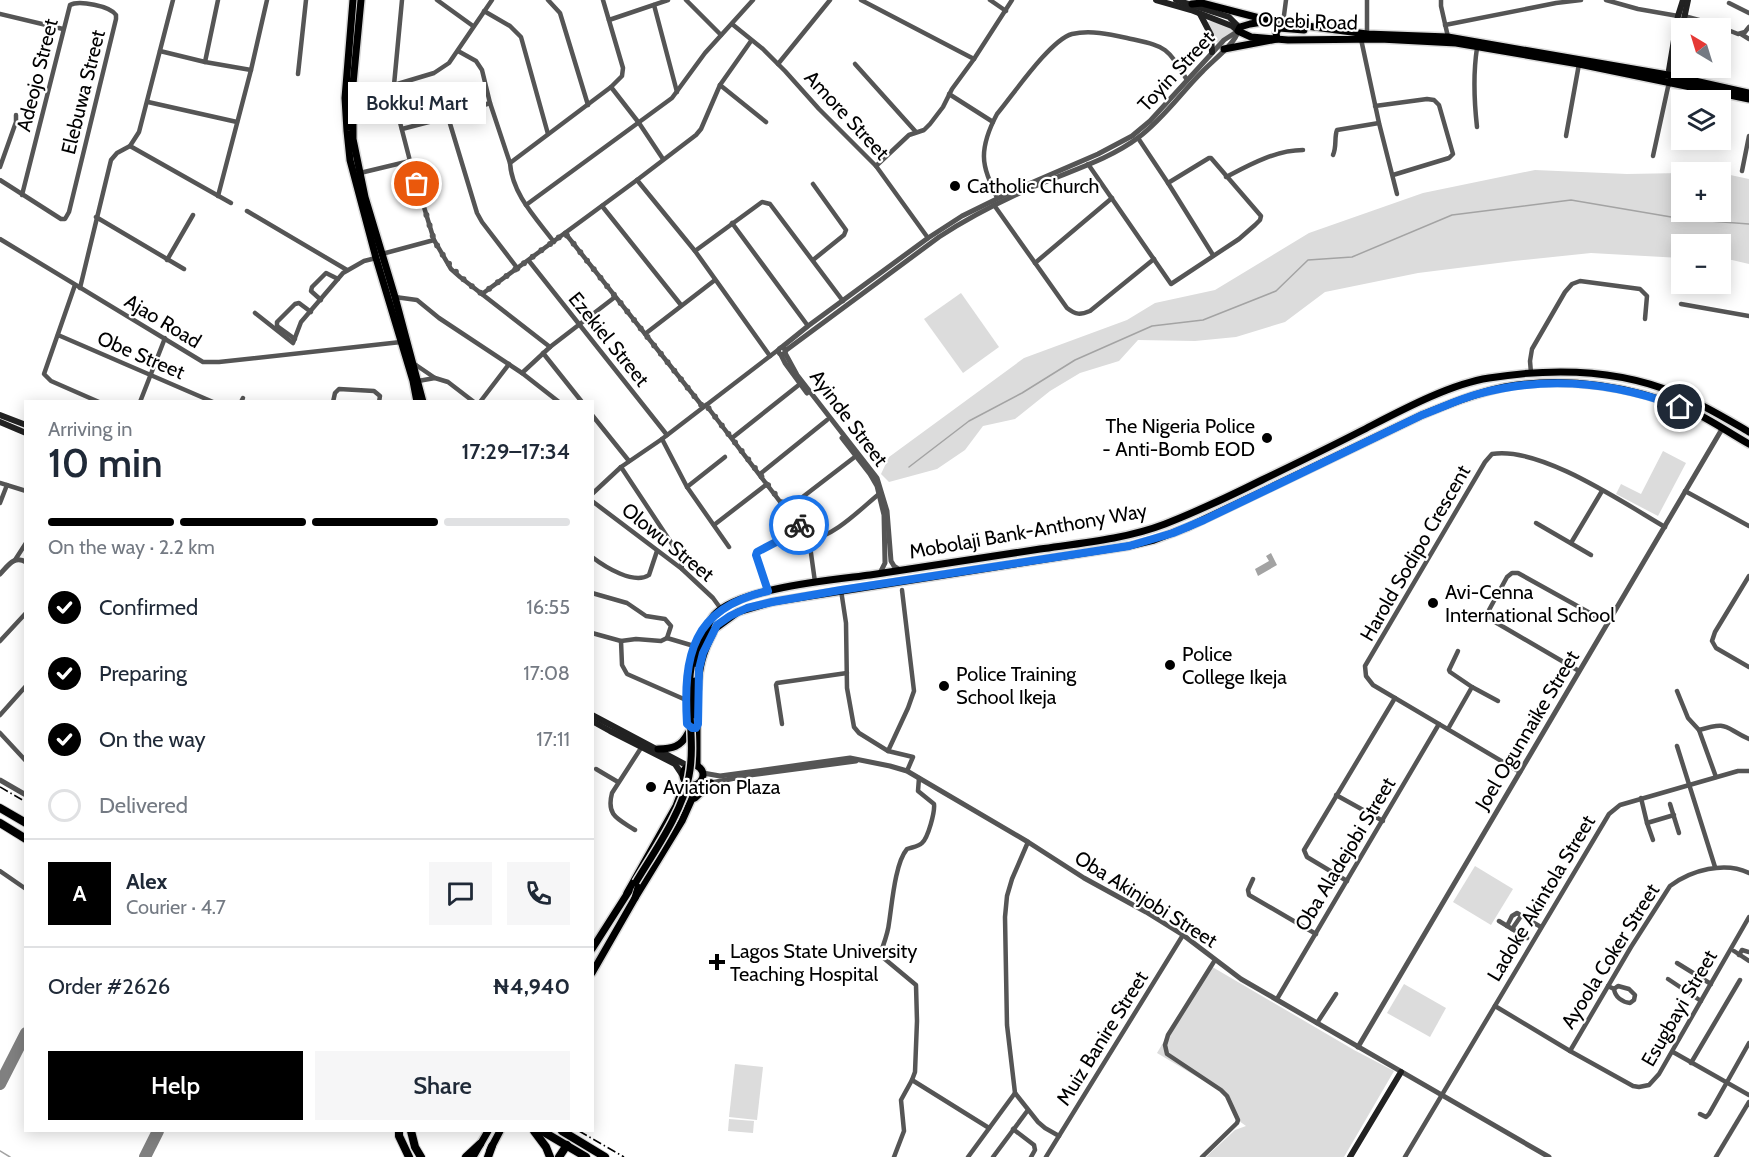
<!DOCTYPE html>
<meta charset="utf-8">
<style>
:root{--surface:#fff;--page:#f6f6f7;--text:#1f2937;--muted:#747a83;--line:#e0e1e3;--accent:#000}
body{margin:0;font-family:Cabin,sans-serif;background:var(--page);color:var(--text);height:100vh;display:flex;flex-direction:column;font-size:22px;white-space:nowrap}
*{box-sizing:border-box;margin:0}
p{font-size:20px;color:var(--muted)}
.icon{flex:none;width:33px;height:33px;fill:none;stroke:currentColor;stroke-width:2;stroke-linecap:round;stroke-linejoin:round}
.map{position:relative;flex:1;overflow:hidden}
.details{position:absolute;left:24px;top:400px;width:570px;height:732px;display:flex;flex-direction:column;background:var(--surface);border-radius:0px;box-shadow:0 3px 15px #0003}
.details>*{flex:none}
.needle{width:39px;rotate:322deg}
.tools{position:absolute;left:1671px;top:18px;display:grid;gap:12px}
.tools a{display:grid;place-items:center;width:60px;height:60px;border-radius:0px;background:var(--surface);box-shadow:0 3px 15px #0003;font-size:30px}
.pin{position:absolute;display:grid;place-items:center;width:51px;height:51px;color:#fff;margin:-26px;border:3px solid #fff;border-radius:50%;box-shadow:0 2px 6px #0007}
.courier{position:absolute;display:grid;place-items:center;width:60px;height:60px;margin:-30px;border:4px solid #1a73e8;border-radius:50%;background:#fff;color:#222;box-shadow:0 2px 8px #0007}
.bubble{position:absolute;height:42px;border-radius:0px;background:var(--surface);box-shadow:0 3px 15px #0003;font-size:20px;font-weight:600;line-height:42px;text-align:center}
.headline em{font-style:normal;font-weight:600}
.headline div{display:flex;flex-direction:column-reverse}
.headline{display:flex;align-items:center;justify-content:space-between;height:102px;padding:0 24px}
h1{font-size:39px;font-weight:600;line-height:45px}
.bar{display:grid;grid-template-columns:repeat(4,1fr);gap:9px 6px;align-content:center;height:72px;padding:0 24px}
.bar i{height:8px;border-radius:4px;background:var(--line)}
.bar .selected{background:var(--accent)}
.bar p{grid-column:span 4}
.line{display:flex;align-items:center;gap:15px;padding:0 24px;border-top:2px solid var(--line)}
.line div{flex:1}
.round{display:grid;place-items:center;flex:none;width:63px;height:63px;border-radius:0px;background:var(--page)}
ol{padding:0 24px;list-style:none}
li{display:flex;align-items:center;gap:18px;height:66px}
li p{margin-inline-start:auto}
li .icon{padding:6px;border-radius:50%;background:var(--accent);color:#fff;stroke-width:4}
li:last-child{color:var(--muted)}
li i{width:33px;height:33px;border:3px solid var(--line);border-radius:50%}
.cta{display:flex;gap:12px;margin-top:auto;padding:12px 24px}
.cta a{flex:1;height:69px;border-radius:0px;background:var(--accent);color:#fff;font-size:24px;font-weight:600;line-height:69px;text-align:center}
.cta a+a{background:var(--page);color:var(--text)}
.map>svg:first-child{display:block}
.green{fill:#dcdcdc}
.water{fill:#a3a3a3}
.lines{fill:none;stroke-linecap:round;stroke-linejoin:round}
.stream{stroke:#a3a3a3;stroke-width:1.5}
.taxiway{stroke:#808080;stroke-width:12}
.primary-casing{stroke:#dbdbdb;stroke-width:10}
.trunk-casing{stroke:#dbdbdb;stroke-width:10}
.minor{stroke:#555;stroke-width:4.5}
.tertiary{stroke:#555;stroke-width:5}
.secondary{stroke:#222;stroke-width:6}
.primary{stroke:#000;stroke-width:7}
.trunk{stroke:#000;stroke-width:8}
.rail{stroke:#000;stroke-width:1.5;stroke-dasharray:9 3 1.5 3;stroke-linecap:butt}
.primary-bridge-casing{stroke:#dbdbdb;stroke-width:10;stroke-linecap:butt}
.primary-bridge{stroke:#000;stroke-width:7}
.done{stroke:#595959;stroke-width:6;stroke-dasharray:0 10.8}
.route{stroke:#1a73e8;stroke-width:8}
.poi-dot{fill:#000;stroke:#fff;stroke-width:2}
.labels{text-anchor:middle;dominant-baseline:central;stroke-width:4.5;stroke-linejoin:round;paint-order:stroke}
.street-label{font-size:20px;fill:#000;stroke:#fff}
.poi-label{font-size:20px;fill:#000;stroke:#fff;text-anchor:start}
</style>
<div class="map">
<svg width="1749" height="1157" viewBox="0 0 1749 1157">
<rect width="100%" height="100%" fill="#fff"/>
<g class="green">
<path d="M1211,21L1232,27L1234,31L1217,43L1208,25V22Z"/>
<path d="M1535,170L1627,174L1681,173L1682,212H1720L1721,173L1749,179V264L1732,260L1721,259L1720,244H1682L1681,258L1591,253L1514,261L1418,273L1325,292L1285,322L1236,337L1195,341L1138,340L1119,361L1080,373L1050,391L1015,419L983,426L965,450L937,469L889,482L881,474L889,457L1024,358L1127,320L1155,303L1215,290L1309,233L1423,193Z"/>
<path d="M961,293L999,347L963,373L924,319Z"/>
<path d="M1663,451L1686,463L1658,516L1616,494L1621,484L1641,494Z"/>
<path d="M1475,866L1513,889L1491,925L1453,902Z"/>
<path d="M1209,965L1354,1050L1394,1071L1344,1157H1206L1235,1130L1246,1126L1235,1118L1226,1094L1157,1053Z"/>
<path d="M1404,984L1446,1008L1430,1037L1387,1013Z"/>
<path d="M735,1064L763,1067L757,1120L729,1117Z"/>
<path d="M729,1119L754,1121L753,1133L728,1131Z"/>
</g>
<path class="water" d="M1271,553L1277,565L1258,576L1255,569L1269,561L1266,556Z"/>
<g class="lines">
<g class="stream">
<path d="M909,467L969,421L1022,393L1075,360L1152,326L1203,320L1276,291L1308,260L1352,257L1452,215L1571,200L1683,219L1749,224"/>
<path d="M0,1151L10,1157"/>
</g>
<g class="taxiway">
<path d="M0,1084L26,1033"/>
<path d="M145,1157L158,1131"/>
</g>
<g class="primary-casing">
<g id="primary">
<path d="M353,0L345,98L347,131L350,160L376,258L413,381L417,402"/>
<path d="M361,0L353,84V139L365,197L395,297L423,402"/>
<path d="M1192,4L1202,3L1267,20"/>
<path d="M1224,49L1277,39L1276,33L1279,28L1304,30"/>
<path d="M1749,93L1668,75L1448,37L1367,34L1269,21L1250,24L1240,27L1238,31L1251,37L1288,40L1380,39L1456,43L1579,64L1749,99"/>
<path d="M707,628C710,623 711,617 715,614C740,588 833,580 870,575C927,566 983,558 1040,549C1082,543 1126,539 1165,524C1198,511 1230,496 1262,480C1295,464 1328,448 1361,431C1398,412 1449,384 1489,378C1551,368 1617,369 1675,393C1701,403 1725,418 1749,432"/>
<path d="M712,631L738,612L772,602L1129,546L1154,540L1188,527L1422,415C1449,404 1476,393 1505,387C1566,376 1632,386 1689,410C1710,419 1729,433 1749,444"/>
<path d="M698,688C699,667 703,652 713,633"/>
<path d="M658,749C672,749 681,747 688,733"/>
<circle cx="693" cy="775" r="10"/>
<path d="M697,765V708"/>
<path d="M695,798L711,783"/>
<path d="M627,893L676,806L685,782"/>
<path d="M635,898L682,821L695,792L697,785"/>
<path d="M592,949L629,891"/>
<path d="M592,973L635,898L639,884"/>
<path d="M490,1150L500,1131"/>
<path d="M473,1157L488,1131"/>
</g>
</g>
<g class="trunk-casing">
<g id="trunk">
<path d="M0,808L26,823"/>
<path d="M0,823L26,839"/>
<path d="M399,1131V1136L409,1157"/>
<path d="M411,1131L415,1147L421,1157"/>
<path d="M534,1131L546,1147L550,1157"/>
<path d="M542,1131L586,1157"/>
<path d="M562,1131L605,1157"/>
<path d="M466,1157L480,1144"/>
<path d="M488,1157L492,1146"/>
<path d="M559,1157L567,1145"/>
</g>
</g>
<g class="minor">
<path d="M402,0L394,85L396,107L410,161L434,240L451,269L460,277L550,347"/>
<path d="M437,0L473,26"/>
<path d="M548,0L560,13L588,105"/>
<path d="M603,0L623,68L622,76L611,87"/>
<path d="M686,0L721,35"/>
<path d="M861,0L974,59"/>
<path d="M990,0L1006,11"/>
<path d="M1441,0V6L1448,37"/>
<path d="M1606,0L1638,9L1678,16"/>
<path d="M1729,3L1749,13"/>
<path d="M654,5L677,92"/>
<path d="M484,11L510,26L521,37L548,134"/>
<path d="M0,14L63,29"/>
<path d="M1684,16L1710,23L1738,34L1745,32L1749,27"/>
<path d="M609,20L668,0"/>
<path d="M1283,23L1286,0"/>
<path d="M732,24L763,49L785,71L819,109L876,166L928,238"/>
<path d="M1445,25L1556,3L1581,0"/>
<path d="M1367,34V0"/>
<path d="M1741,34L1749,39"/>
<path d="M1361,39L1379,123L1397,194"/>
<path d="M1477,48C1473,74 1474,100 1477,127"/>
<path d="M160,51L205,62L251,70"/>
<path d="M458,51L476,61L482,70L490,103L510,163"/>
<path d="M205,62L218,0"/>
<path d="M778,64L830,0"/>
<path d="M855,64L916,132"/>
<path d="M298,74L306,0"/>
<path d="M394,85L434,73L449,63L492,0"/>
<path d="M720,85L766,122"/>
<path d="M949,94L993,122"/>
<path d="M148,102L237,122"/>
<path d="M1375,106L1427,99L1434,100L1439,105L1453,154L1449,158L1393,175"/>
<path d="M448,117L477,213L482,222L518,269"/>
<path d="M402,129L448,117L490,103"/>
<path d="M1566,136L1579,64"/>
<path d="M1138,138L1168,183L1213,255"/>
<path d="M130,146L231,203"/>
<path d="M1333,155C1337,146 1334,138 1337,130L1379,123"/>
<path d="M1653,156L1668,87L1670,83"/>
<path d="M1088,164L1171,284L1239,239L1255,225L1260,220L1261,216L1211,158H1209L1168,183"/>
<path d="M876,166L909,135L924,130L930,124L943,107L952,89L974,59L1012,0"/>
<path d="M0,167L16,122V115"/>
<path d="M1742,171L1749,136"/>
<path d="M360,173L410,161"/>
<path d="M1226,177C1249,165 1276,150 1303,150"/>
<path d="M0,180L61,219H65L69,212L116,19V15C110,6 79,0 70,5L22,195"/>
<path d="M637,180L695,251L770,356"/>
<path d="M218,196L251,70L267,0"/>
<path d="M997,198C993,188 987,177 985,166C981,149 989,129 997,114C1013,95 1050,40 1072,34C1090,30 1109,34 1127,38C1166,47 1166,45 1187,80"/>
<path d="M526,205L672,98L705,53L753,0"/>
<path d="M994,205L1067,308C1076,315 1080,315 1090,311L1154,259"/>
<path d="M602,206L681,305"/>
<path d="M247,211L347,270"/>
<path d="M96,217L184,269"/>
<path d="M732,223L808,326"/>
<path d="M565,233L703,407"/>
<path d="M0,239L203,362H219L401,342"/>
<path d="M554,242C536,218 512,194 510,163L611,87L639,123L663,159"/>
<path d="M695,251L762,202L770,204L843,301"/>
<path d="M382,254L434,240"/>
<path d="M167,260L193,215"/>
<path d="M813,260L844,235L846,230L813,184"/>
<path d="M529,261L667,435"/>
<path d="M1035,263L1112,198"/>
<path d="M75,285L44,374L51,381L99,402"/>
<path d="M80,288L111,160L117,153L130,146L139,132L173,0"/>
<path d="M482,294L637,180L696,135L701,129L720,85L751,41"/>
<path d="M395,297L417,300L439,318L522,373L559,402"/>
<path d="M321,300L311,291L312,287L326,273L338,279"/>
<path d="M1681,304L1749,316"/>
<path d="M255,313L293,343L301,322L343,273L364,261L376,258"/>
<path d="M645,334L715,280"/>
<path d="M58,335L213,402"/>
<path d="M295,339L277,326V322L295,304L299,303L311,312"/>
<path d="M543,353L582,402"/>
<path d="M413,363L435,378L448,382L474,402"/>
<path d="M522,373L550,347L615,297"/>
<path d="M1531,373L1530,361L1532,349L1565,292L1572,284L1580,281L1640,289L1647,296L1645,319"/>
<path d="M418,381L435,378"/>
<path d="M140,402L165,338"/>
<path d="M241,402L243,398"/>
<path d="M333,402L335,393L339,389L374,391L380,396L379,402"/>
<path d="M480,402L509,364"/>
<path d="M706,405L801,529L810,546L815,582"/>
<path d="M592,415L629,461"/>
<path d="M732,438L800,384"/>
<path d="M662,439L687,487L729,547"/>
<path d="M621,467L676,550L681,560L682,569"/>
<path d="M760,474L827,420"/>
<path d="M0,483L26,491"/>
<path d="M687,487L725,457"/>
<path d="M1685,491L1749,526"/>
<path d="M592,494L621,467L662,439L778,350"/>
<path d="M592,501L682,569L713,598L721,609"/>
<path d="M0,503L7,485"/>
<path d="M787,509L856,456"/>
<path d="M1536,523L1591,555"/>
<path d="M714,525L767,484"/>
<path d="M808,541C836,535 857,512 879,494"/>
<path d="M1571,543L1602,491"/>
<path d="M592,557C605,567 634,585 649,575L657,551"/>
<path d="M15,560L26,543"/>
<path d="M1749,576L1715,632L1712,641L1716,648L1749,667"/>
<path d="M841,590L846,623L847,688L854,727L859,733L888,751L913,757L907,771"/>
<path d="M768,591L756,555L757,552L801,529"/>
<path d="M592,593L627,603L646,616L665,619L671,626L667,638"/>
<path d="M592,633L621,641L636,639L661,641L667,638"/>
<path d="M667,638L694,646"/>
<path d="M0,641L26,613"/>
<path d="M621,641L622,665L627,674L686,700"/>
<path d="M1458,651L1449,670L1450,672L1472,687L1498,701"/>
<path d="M1579,671L1495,622L1490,617L1489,610L1507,577L1512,573H1518L1608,623"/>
<path d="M1677,691L1688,718L1699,730L1716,777"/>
<path d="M0,715L26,686"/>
<path d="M782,724L776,685L777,683L847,673"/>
<path d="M1448,729L1472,687"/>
<path d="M1699,730C1729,721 1723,727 1749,739"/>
<path d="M0,733L26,761"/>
<path d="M1677,746L1715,867"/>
<path d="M888,751L908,708L914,691L902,590"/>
<path d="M596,769L618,782"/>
<path d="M1520,772L1373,685L1366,676L1365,666L1485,462L1492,454C1540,446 1622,502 1665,527"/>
<path d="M919,778L918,791L934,804C935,812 928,838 922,843C918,847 912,847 907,849C895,863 892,904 889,923C888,934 883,945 880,955L916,985L917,1021L915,1072L912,1080L989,1128"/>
<path d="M1336,795L1383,821"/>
<path d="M1641,798L1647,823L1653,840"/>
<path d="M1670,804L1679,833"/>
<path d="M1647,823L1674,815"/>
<path d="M635,830C618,819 606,816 612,793L641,748"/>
<path d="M1028,842L1012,879L1007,896L1005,917L1007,1025L1015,1093L1038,1122L1045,1128L1059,1136"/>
<path d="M0,871L26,889"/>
<path d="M1253,879L1248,890L1249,895L1316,934"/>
<path d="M1347,881L1307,857L1304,850L1395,698"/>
<path d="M1499,921L1527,938"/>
<path d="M1507,926L1512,916L1517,913L1541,927"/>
<path d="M1512,929L1521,916"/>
<path d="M1734,951L1749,961"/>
<path d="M1739,955L1742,950L1749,952"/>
<path d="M1677,963L1711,984"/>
<path d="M1668,979L1701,1001"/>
<path d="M1608,986L1614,989C1615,997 1622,1002 1630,1003L1634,1000L1635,995L1629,989L1618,986L1614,989"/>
<path d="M1277,999L1439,724"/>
<path d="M1495,1006L1570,1051L1633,1086L1639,1087L1649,1085L1659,1074L1749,917"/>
<path d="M1317,1023L1336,994"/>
<path d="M1570,1051L1631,947L1670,886C1691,870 1725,861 1749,873"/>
<path d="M1673,1052L1749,1095"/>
<path d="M1691,1063L1740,980"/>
<path d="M1700,1114L1706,1117L1709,1114L1749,1043"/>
<path d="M1013,1129L1034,1145L1035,1150L1031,1157"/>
<path d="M894,1157L904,1131L901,1100L912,1080"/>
<path d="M968,1157L1015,1093"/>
<path d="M993,1157L1028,1110"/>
<path d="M1046,1157L1183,935"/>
<path d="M1202,1157L1237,1123L1238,1120L1227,1096L1221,1090L1167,1054L1165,1045L1168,1035L1215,960"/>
<path d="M1405,1157L1609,814L1620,805L1738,771H1749"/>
<path d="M1716,1157L1749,1102"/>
</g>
<g class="tertiary">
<path d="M782,347L808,326L928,238L962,216L1015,190L1098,154L1132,136L1150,121L1224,40L1238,31"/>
<circle cx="782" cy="351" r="3.5"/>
<path d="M785,351L939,237C971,216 1005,199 1040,184C1073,170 1110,159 1139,137C1163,119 1181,93 1202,72C1211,62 1236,43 1238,31"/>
<path d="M785,353L797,375L877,478L887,511L891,561L894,566L900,570"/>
<path d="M781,355L785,363L807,393"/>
<path d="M842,438L870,474L877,486L884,515L885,563L880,573"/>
<path d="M0,574C8,566 14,555 26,562"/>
<path d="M703,773L720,776L850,758L890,766L907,771L1028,842L1084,878L1146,912L1183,935L1241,979L1549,1157"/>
<path d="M0,780L26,795"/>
<path d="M699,784L711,783L750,775L856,761"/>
<path d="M1358,1047L1722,429"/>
</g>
<g class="secondary">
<path d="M1156,0L1191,10L1232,26L1238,31"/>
<path d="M1176,0L1229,17L1237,25L1238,31"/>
<path d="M1200,14L1211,35L1212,52"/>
<path d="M1669,70L1678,16L1683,0"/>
<path d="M1671,79L1688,0"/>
<path d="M0,415L26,425"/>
<path d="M0,422L26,433"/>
<path d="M592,715L688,766"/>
<path d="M592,721L610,731L675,764L683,776"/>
<path d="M1350,1157L1401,1072"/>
</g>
<use href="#primary" class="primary"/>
<use href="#trunk" class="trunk"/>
<g class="rail">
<path d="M0,787L26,802"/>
<path d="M579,1131L624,1157"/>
</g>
<g class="primary-bridge-casing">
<g id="primary-bridge">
<path d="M697,664L703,644L712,631"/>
<path d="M695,715V681"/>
<path d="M636,882C654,852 683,811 689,776C697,734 681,689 696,648C699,641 703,634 707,628"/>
</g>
</g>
<use href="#primary-bridge" class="primary-bridge"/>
</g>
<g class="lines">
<path class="done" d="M417,184L434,240C448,266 459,277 482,294L565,233L703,407L706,405L799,525"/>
<path class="route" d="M799,525L801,529L757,552L756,555L768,591C692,608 683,655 687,724L692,728H696L698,724L699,669L703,653L717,625L730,616L747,608L772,602L841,590L1129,546L1173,533L1204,520L1422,415C1441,408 1459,399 1478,394C1547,375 1614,382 1680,407"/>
</g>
<g class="poi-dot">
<circle cx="955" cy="186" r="6"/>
<circle cx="1267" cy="438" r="6"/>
<circle cx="1433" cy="603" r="6"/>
<circle cx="1170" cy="665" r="6"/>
<circle cx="944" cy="686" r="6"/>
<circle cx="651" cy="787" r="6"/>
<path d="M714 953h6v6h6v6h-6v6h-6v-6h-6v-6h6z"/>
</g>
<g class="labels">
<g class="street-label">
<text transform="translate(1308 21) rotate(2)">Opebi Road</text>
<text transform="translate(1176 71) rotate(-47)">Toyin Street</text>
<text transform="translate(37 75) rotate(-76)">Adeojo Street</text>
<text transform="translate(83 92) rotate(-76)">Elebuwa Street</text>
<text transform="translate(847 115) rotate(47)">Amore Street</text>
<text transform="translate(163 321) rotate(31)">Ajao Road</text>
<text transform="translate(609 339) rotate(51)">Ezekiel Street</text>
<text transform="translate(141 355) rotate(23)">Obe Street</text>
<text transform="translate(849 418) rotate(53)">Ayinde Street</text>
<text transform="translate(1028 531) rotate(-10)">Mobolaji Bank-Anthony Way</text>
<text transform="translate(668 542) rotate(39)">Olowu Street</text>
<text transform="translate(1415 553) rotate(-60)">Harold Sodipo Crescent</text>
<text transform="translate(1527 730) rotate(-59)">Joel Ogunnaike Street</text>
<text transform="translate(1345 854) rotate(-59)">Oba Aladejobi Street</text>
<text transform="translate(1541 898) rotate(-59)">Ladoke Akintola Street</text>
<text transform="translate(1146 899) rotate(32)">Oba Akinjobi Street</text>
<text transform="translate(1610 956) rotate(-58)">Ayoola Coker Street</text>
<text transform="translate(1679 1008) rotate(-60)">Esugbayi Street</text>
<text transform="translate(1102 1038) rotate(-58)">Muiz Banire Street</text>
</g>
<g class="poi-label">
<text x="967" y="186">Catholic Church</text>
<text x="1255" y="426" text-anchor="end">The Nigeria Police<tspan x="1255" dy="23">- Anti-Bomb EOD</tspan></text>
<text x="1445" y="592">Avi-Cenna<tspan x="1445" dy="23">International School</tspan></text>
<text x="1182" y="654">Police<tspan x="1182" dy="23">College Ikeja</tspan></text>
<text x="956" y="674">Police Training<tspan x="956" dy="23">School Ikeja</tspan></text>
<text x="663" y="787">Aviation Plaza</text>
<text x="730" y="951">Lagos State University<tspan x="730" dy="23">Teaching Hospital</tspan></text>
</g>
</g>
</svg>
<div class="tools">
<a><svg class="needle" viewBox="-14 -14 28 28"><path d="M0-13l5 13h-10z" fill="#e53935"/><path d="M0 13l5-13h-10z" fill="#747a83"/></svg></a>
<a><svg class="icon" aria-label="layers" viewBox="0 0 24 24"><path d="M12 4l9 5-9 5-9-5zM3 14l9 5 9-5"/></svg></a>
<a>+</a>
<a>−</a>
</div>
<div class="pin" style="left:417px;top:184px;background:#ea580c"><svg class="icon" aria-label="bag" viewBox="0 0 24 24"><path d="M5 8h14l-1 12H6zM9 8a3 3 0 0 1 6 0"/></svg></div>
<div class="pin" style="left:1680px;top:407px;background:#1f2937"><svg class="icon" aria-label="home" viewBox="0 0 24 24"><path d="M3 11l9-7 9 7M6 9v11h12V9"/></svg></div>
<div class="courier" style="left:799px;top:525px"><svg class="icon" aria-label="bike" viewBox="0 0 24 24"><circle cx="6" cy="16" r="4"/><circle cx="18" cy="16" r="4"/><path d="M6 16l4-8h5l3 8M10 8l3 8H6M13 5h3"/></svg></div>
<div class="bubble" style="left:348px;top:82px;width:138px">Bokku! Mart</div>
<section class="details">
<div class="headline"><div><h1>10 min</h1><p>Arriving in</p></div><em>17:29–17:34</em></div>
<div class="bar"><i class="selected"></i><i class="selected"></i><i class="selected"></i><i></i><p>On the way · 2.2 km</p></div>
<ol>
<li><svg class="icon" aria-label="check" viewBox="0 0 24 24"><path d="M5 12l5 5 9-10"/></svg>Confirmed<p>16:55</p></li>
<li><svg class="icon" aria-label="check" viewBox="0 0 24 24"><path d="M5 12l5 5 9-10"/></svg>Preparing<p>17:08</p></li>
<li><svg class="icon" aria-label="check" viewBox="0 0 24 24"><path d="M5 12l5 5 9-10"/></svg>On the way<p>17:11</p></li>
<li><i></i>Delivered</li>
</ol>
<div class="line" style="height:108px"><b class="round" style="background:var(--accent);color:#fff">A</b><div><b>Alex</b><p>Courier · 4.7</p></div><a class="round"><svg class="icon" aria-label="chat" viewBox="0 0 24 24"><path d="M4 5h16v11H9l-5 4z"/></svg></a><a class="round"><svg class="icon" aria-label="phone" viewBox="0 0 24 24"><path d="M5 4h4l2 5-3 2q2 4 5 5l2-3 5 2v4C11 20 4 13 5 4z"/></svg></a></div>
<div class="line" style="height:78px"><div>Order #2626</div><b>₦4,940</b></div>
<div class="cta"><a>Help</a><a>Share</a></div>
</section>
</div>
